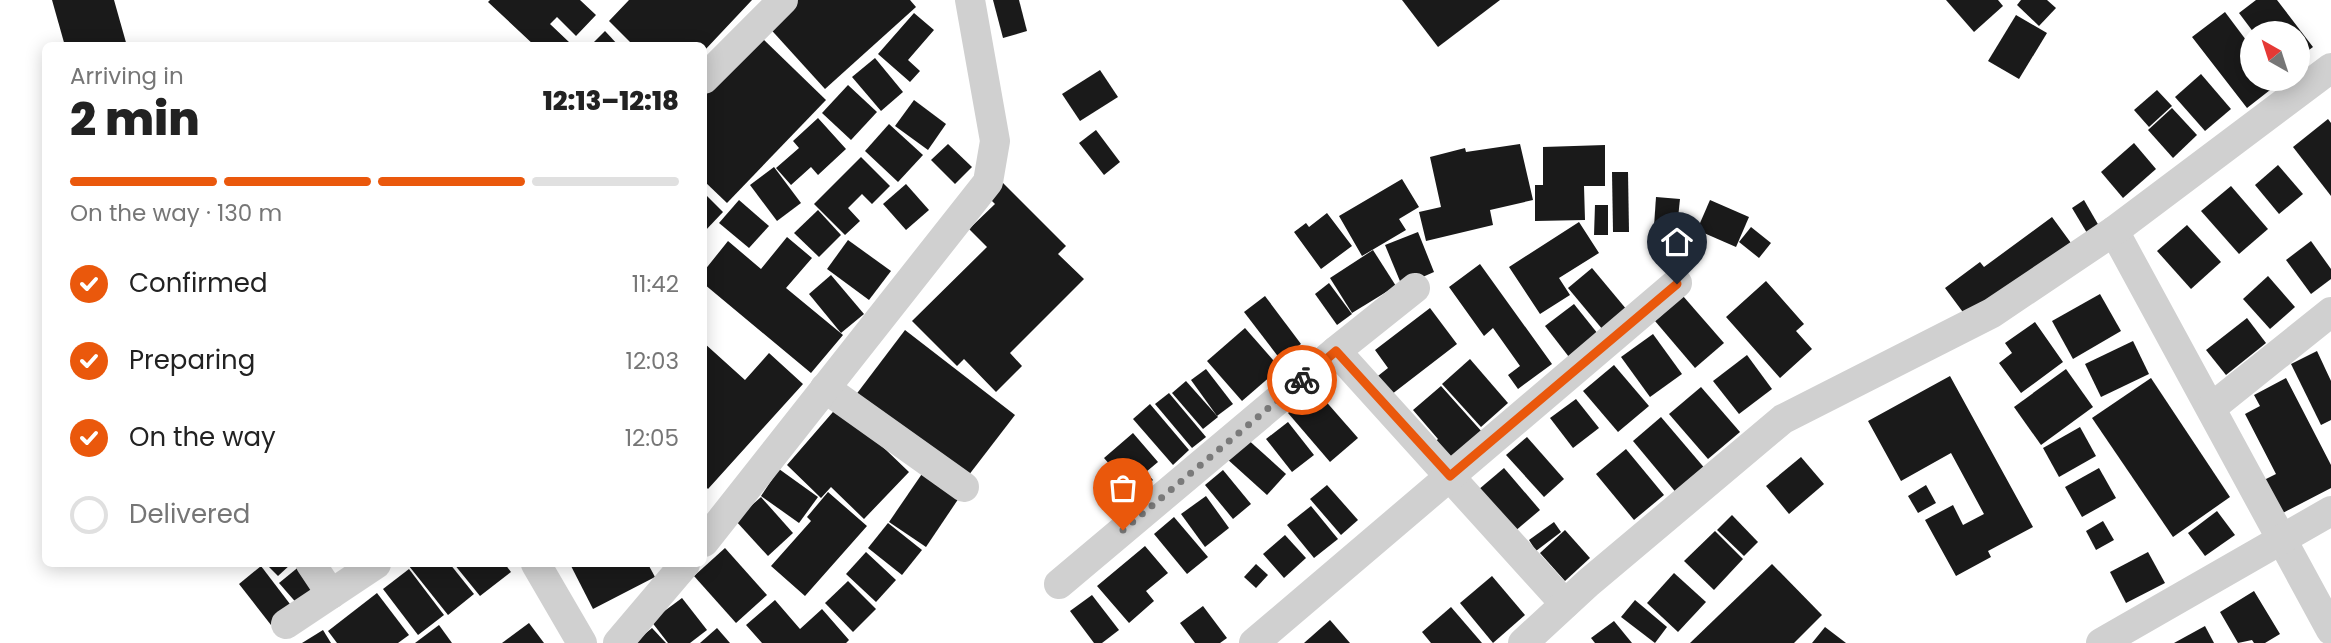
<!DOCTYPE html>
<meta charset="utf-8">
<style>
:root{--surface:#fff;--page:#f6f6f6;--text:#222;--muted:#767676;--line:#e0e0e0;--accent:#ea580c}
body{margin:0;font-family:Poppins,sans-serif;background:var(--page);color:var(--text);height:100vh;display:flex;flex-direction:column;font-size:26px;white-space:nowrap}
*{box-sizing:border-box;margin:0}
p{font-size:23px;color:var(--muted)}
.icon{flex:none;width:38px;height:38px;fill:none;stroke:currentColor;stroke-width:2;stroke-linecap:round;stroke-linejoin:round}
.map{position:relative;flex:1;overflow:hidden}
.drawer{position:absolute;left:42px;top:42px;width:665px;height:525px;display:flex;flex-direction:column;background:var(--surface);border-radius:10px;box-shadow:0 4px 18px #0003}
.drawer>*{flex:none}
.needle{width:46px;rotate:321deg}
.controls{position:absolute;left:2240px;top:21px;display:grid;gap:14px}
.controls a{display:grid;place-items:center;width:70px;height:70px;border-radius:50%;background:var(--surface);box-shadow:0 4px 18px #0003;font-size:35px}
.pin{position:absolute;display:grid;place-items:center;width:60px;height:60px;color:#fff;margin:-72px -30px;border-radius:50% 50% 50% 0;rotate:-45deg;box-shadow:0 0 7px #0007}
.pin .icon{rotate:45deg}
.courier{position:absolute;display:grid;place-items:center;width:70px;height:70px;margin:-35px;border:5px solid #ea580c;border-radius:50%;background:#fff;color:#222;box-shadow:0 2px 9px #0007}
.summary em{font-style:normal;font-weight:800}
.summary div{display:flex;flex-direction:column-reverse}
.summary{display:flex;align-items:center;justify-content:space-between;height:119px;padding:0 28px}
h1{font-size:46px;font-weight:800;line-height:52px}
.bar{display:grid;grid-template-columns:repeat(4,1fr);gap:10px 7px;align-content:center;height:84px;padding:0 28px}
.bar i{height:9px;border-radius:5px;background:var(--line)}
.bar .selected{background:var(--accent)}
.bar p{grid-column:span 4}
ol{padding:0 28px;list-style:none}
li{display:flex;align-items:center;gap:21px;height:77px}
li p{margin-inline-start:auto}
li .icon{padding:7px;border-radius:50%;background:var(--accent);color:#fff;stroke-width:4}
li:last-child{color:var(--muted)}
li i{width:38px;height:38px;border:4px solid var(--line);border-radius:50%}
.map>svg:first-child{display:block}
.building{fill:#1a1a1a}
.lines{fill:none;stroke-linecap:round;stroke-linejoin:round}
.minor{stroke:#d0d0d0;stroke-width:30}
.done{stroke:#7a7a7a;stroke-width:7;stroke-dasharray:0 12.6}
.route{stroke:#ea580c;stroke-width:9}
</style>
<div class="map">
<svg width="2331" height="643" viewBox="0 0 2331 643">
<rect width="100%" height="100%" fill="#fff"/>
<g class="building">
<path d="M52,0H114L127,46H65Z"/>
<path d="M490,0H580L596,15L576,36L557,17L550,24L570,43L567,46H535L488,2Z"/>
<path d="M629,0H752L704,51V46H634L609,21Z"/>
<path d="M791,0H910L916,7L825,89L765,23Z"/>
<path d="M993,0H1019L1027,31L1003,38Z"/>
<path d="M1402,0H1500L1438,47Z"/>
<path d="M1946,0H1998L2003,6L1974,32Z"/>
<path d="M2021,0H2047L2056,8L2039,26L2017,5Z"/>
<path d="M2256,0H2277L2313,47L2298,58V33H2254L2239,13Z"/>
<path d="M2225,12L2252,48V79H2276L2279,83L2247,108L2192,37Z"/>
<path d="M914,13L934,30L908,60L920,71L910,82L878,54Z"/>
<path d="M2016,15L2047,33L2019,79L1988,61Z"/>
<path d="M605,31L619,46H590Z"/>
<path d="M761,37L826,100L727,203L704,181V96Z"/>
<path d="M875,58L903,92L881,111L852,77Z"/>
<path d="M1100,70L1118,97L1080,121L1062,94Z"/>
<path d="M2201,74L2231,109L2205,131L2175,97Z"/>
<path d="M848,85L877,112L851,140L822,113Z"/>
<path d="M2157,90L2172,106L2149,127L2134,110Z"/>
<path d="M914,100L946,124L928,150L895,126Z"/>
<path d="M2172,108L2197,135L2173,158L2148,130Z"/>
<path d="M818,118L846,149L818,175L811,167L791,185L776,168L799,148L793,141Z"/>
<path d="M2328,119L2331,123V196L2293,147Z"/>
<path d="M889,124L923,155L898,182L865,151Z"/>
<path d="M1096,130L1120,162L1104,175L1079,143Z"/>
<path d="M2134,143L2156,169L2123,198L2101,172Z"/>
<path d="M948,144L972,167L955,184L931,160Z"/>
<path d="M1520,144L1533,200L1490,210L1493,225L1426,241L1419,212L1441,207L1430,157L1465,148L1466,152Z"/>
<path d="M1605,145V186H1584L1585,220L1535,221V185H1543V147Z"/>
<path d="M861,157L890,186L872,204L862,194L848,208L860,221L845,235L814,204Z"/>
<path d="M2278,165L2303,194L2279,214L2255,185Z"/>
<path d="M774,167L801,203L777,221L750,185Z"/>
<path d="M1612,172H1628L1629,232H1613Z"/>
<path d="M1402,179L1419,207L1399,219L1406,230L1362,256L1339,216Z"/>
<path d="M1001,181L1066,246L1058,254L1084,279L1010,353L1022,366L996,392L964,359L957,366L912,321L987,247L969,229L995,204L987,196Z"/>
<path d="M906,184L929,210L906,230L883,204Z"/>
<path d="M2231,186L2268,229L2239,254L2201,211Z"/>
<path d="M704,193L723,212L704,232Z"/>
<path d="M1656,197L1680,199L1677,228L1654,226Z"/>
<path d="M739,200L769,226L749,248L719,223Z"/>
<path d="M1710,200L1749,217L1736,247L1697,230Z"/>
<path d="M2084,200L2099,226L2087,233L2072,208Z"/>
<path d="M1595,205H1608V235H1594Z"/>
<path d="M818,210L841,235L819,257L794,233Z"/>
<path d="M1327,213L1352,246L1321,269L1294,232L1306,223L1309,227Z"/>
<path d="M2052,217L2071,243L1968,319L1945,288L1980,262L1984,267Z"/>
<path d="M1579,222L1599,253L1559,278L1570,295L1540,314L1509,267Z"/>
<path d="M2187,225L2221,262L2191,289L2157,251Z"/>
<path d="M1751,227L1771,243L1759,258L1739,242Z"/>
<path d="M1418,232L1434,272L1402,286L1385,245Z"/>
<path d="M787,237L812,258L786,288L843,335L811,373L704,284V271L728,241L761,269Z"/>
<path d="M848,240L891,271L869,300L827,269Z"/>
<path d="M2311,241L2331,269V279L2311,294L2286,260Z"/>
<path d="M1373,250L1396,286L1352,313L1330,278Z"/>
<path d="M1480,264L1552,364L1518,389L1508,375L1520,366L1493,328L1484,336L1449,287Z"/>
<path d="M1592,268L1627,310L1603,330L1568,288Z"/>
<path d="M831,275L864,314L841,333L809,294Z"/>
<path d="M2268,276L2295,307L2270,329L2243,299Z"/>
<path d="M1766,281L1804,324L1796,331L1812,349L1780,378L1726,317Z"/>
<path d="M1329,283L1352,314L1337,325L1315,294Z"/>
<path d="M2100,294L2121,331L2073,359L2052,321Z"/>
<path d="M1265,296L1301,344L1280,359L1244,312Z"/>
<path d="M1683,296L1724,343L1695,368L1655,321Z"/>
<path d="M1574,304L1598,334L1569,357L1545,326Z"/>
<path d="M1430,308L1457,344L1383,401L1369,383L1388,368L1375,350Z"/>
<path d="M2247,318L2266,343L2226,375L2206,350Z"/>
<path d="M2035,322L2063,362L2021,393L1999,363L2012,353L2005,343Z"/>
<path d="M1245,328L1280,368L1242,401L1207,361Z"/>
<path d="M905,330L1015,415L965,480L855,396Z"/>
<path d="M1653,334L1682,374L1650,397L1621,357Z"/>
<path d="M2133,341L2149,374L2101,397L2085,364Z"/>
<path d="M704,343L745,380L769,353L803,384L708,489L704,485Z"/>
<path d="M2317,351L2331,381V420L2321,425L2291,364Z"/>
<path d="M1747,355L1772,389L1739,414L1713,381Z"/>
<path d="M1470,359L1508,403L1481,427L1442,384Z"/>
<path d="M1614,365L1649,406L1618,432L1583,391Z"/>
<path d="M1206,369L1233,404L1217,416L1191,380Z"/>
<path d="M2066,369L2093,407L2041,445L2014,407Z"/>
<path d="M1950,376L2033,527L1988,551L1991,557L1956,576L1925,520L1953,505L1963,525L1984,514L1951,453L1901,481L1868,421Z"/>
<path d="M2151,378L2230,497L2173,537L2092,418Z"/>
<path d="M2286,378L2331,465V488L2277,516L2260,482L2276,474L2245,414L2260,406L2254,395Z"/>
<path d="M1186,381L1218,417L1203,429L1172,393Z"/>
<path d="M1441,386L1483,433L1445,466L1429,447L1438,439L1413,410Z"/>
<path d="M1701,387L1740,432L1708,459L1669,414Z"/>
<path d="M1315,389L1358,438L1330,462L1288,413Z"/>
<path d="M1169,393L1206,437L1192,448L1155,404Z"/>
<path d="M1576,399L1599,428L1573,448L1550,418Z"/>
<path d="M1150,404L1189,450L1173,465L1133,419Z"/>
<path d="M839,405L909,472L864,519L831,487L821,498L787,465Z"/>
<path d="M1661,417L1707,471L1678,495L1633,441Z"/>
<path d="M1288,422L1314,455L1292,472L1266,439Z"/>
<path d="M2080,427L2096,456L2059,477L2043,448Z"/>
<path d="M1133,433L1158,462L1146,472L1153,480L1136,495L1104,458Z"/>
<path d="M1245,437L1286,474L1267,495L1226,458Z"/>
<path d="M1527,437L1564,479L1544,497L1506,455Z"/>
<path d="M1626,449L1664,495L1634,520L1596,474Z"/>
<path d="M1801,457L1824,484L1789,514L1766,486Z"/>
<path d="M928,465L965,489L926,547L889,522Z"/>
<path d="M1504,468L1540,510L1514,532L1478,490Z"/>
<path d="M2099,468L2116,498L2082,517L2065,487Z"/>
<path d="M779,469L818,497L799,523L761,496Z"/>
<path d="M1223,470L1251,504L1233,519L1205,485Z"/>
<path d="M1327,485L1358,520L1341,535L1310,499Z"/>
<path d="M1926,485L1936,503L1918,513L1908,496Z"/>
<path d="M828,492L867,526L805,596L771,566L811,521L807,517Z"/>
<path d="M1206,496L1229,528L1205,547L1181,514Z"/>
<path d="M761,497L793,533L768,556L735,520Z"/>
<path d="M1311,506L1338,539L1314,558L1287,525Z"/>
<path d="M2217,511L2235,535L2205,556L2188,533Z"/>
<path d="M1732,515L1758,542L1744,556L1717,530Z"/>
<path d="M1174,517L1208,557L1187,574L1154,534Z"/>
<path d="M2103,521L2114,540L2096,550L2086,531Z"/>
<path d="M1554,522L1561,532L1536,551L1529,540Z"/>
<path d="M888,523L922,550L902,575L868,548Z"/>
<path d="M1565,530L1590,558L1565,581L1540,553Z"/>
<path d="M1715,531L1743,559L1714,590L1684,561Z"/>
<path d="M1285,535L1306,558L1284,578L1263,554Z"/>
<path d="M1145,546L1168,573L1146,591L1154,601L1129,623L1097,586Z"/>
<path d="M725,548L767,595L736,623L694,576Z"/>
<path d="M866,552L896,580L876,602L846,574Z"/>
<path d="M2148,552L2165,583L2126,603L2110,572Z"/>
<path d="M266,564H291L278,576Z"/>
<path d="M413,564H450L474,594L448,615L409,566Z"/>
<path d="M454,564H505L511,572L480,596Z"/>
<path d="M570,564H648L655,577L593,609Z"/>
<path d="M1256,564L1268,575L1256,588L1244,577Z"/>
<path d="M1772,564L1822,615L1794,643H1690Z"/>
<path d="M301,565L321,588L299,606L279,583Z"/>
<path d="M261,566L293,608L271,625L239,584Z"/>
<path d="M409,569L444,615L418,635L383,589Z"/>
<path d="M1674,573L1706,602L1678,632L1647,603Z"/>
<path d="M1492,576L1525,615L1493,643L1460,603Z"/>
<path d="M848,581L876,609L853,632L825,603Z"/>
<path d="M2254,591L2280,634L2265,643H2254L2252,640L2238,643L2220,612Z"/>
<path d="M377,593L409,635L398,643H337L328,631Z"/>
<path d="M1092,595L1119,630L1102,643H1094L1070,611Z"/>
<path d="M682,598L707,630L690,643H668L651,621Z"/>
<path d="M775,600L800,629L822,609L849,640L846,643H762L746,625Z"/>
<path d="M1635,600L1667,627L1655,643L1621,617Z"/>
<path d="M1203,606L1227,638L1220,643H1195L1180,623Z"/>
<path d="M1451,607L1482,643H1431L1422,632Z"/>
<path d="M1330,620L1350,643H1304Z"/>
<path d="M1614,621L1632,643H1595L1591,638Z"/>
<path d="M529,623L544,643H502Z"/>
<path d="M439,625L452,643H415Z"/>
<path d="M2205,626L2214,643H2174Z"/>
<path d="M1825,627L1846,643H1812Z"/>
<path d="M652,628L666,643H634Z"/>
<path d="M717,628L730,643H700Z"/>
<path d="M323,630L331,643H302Z"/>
</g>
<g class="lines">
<g class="minor">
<path d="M704,79L783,0"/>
<path d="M2114,231L2331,630"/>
<path d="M1336,351L1565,604"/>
<path d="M825,388L964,487"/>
<path d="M2211,408L2331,312"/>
<path d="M704,542L988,182L995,141L970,0"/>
<path d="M311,564L331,594"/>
<path d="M536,564L582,643"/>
<path d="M1059,584L1336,351L1415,288"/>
<path d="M286,624L376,564"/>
<path d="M618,643L685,564"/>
<path d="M1254,643L1677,283"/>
<path d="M1523,643L1588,583L1783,419L1992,313L2114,231L2331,68"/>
<path d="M2101,643L2331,511"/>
</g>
</g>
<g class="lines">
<path class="done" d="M1123,530L1302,380"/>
<path class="route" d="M1302,380L1336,351L1450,476L1677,284"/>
</g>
</svg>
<div class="controls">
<a><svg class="needle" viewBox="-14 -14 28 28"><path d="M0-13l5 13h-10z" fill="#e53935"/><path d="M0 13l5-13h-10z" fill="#767676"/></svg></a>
</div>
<div class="pin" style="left:1123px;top:530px;background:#ea580c"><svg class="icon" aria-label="bag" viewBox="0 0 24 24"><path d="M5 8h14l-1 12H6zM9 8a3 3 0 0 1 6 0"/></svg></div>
<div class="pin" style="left:1677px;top:284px;background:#1f2937"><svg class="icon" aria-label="home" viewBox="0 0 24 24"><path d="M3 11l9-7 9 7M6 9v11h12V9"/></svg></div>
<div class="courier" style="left:1302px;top:380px"><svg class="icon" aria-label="bike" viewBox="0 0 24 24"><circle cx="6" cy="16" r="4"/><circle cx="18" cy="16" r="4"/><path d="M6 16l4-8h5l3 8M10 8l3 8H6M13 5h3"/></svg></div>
<section class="drawer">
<div class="summary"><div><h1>2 min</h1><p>Arriving in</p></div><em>12:13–12:18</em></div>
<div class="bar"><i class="selected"></i><i class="selected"></i><i class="selected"></i><i></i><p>On the way · 130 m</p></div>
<ol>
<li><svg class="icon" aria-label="check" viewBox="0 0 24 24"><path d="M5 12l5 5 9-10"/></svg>Confirmed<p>11:42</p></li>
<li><svg class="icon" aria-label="check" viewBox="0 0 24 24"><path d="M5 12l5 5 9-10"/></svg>Preparing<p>12:03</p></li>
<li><svg class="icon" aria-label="check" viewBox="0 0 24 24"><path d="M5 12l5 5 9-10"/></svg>On the way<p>12:05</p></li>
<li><i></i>Delivered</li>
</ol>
</section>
</div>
